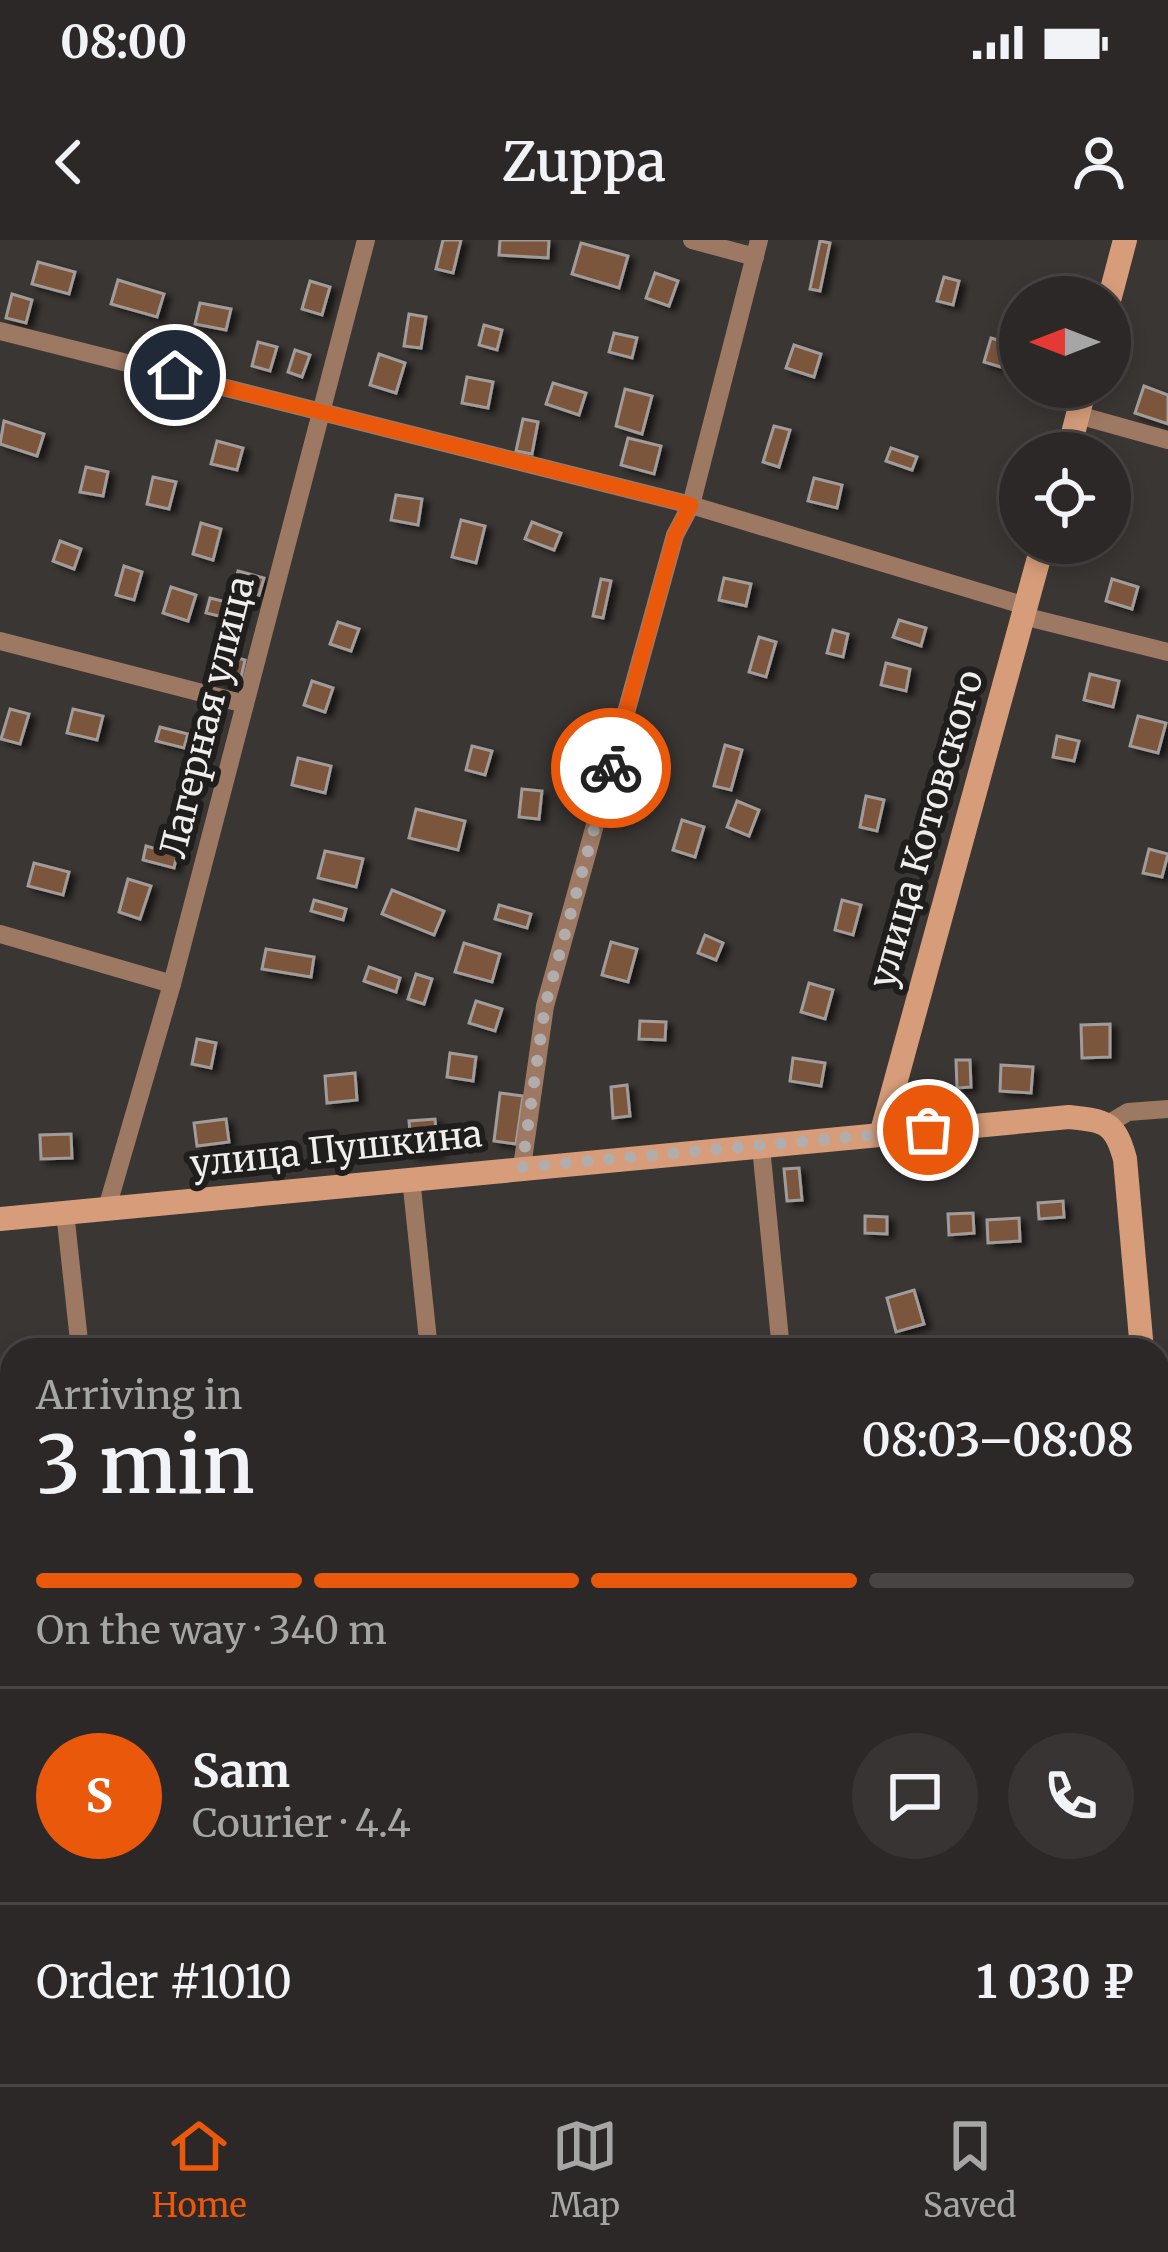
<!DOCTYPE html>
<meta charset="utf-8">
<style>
:root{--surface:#2c2827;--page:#383433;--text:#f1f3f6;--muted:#a6a6a7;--line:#484444;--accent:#ea580c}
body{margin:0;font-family:Merriweather,serif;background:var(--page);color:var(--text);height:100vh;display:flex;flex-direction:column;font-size:45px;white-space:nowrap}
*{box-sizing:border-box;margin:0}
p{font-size:39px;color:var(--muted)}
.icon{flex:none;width:66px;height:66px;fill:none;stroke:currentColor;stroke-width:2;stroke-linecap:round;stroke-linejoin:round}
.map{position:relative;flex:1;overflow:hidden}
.drawer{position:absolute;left:0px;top:1098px;width:1170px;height:747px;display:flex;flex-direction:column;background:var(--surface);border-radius:36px 36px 0 0;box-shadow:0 6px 18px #0003,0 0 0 3px var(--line)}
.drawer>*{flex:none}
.needle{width:78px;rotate:270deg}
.buttons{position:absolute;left:999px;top:36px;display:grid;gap:24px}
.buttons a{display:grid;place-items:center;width:132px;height:132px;border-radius:50%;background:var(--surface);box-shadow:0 6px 18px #0003,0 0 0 3px var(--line);font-size:60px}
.pin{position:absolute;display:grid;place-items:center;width:102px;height:102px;color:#fff;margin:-51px;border:6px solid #fff;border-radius:50%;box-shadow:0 3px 12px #0007}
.courier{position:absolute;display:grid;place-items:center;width:120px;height:120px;margin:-60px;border:9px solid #ea580c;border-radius:50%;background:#fff;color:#222;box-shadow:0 3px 15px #0007}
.overview em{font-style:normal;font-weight:600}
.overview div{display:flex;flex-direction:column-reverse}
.overview{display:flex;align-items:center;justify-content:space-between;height:204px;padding:0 36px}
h1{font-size:78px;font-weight:600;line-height:90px}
.bar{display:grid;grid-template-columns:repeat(4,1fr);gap:18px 12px;align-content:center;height:144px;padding:0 36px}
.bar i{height:15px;border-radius:9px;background:var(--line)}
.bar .current{background:var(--accent)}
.bar p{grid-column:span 4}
.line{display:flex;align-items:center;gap:30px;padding:0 36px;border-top:3px solid var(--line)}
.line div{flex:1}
.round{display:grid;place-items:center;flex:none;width:126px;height:126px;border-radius:63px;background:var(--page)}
.status{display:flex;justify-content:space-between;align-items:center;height:84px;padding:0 60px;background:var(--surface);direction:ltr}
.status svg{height:33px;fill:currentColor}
header{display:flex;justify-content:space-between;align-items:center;height:156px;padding:0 36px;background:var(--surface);font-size:54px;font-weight:600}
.menu{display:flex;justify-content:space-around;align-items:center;height:168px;border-top:3px solid var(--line);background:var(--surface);font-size:33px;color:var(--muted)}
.menu a{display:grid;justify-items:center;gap:6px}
.menu .current{color:var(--accent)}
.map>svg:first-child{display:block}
.building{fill:#7c543d;stroke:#a19c99;stroke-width:3;filter:url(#shadow)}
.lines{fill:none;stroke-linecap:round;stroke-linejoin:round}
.street{stroke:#9d7963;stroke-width:18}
.secondary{stroke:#d79d7a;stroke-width:24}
.done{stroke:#b0adac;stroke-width:12;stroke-dasharray:0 21.6}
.route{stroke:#ea580c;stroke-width:15}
.labels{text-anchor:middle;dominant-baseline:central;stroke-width:12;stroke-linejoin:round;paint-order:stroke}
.street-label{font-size:36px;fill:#f0edec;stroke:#201e1d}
</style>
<div class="status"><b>08:00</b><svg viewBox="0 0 49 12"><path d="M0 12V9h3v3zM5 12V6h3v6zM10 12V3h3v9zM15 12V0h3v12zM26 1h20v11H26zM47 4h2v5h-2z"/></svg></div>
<header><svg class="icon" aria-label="back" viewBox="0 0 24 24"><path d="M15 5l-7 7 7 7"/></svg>Zuppa<svg class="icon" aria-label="person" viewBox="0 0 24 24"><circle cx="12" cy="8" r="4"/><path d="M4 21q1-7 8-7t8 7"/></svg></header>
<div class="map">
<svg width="1168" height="1844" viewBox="0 0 1168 1844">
<defs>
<filter id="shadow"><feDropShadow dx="6" dy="4" stdDeviation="3" flood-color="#0009"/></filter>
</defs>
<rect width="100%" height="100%" fill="#3a3634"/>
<g class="building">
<path d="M443,0H461L453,33L436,29Z"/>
<path d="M500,0H549L548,18L499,15Z"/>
<path d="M820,1L830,3L820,51L810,49Z"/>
<path d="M581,3L628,16L619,48L572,34Z"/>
<path d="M38,22L75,32L69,54L32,44Z"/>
<path d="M655,33L678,41L669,66L646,58Z"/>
<path d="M944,37L959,41L953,65L937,61Z"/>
<path d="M118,40L164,54L157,77L111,64Z"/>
<path d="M310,41L330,47L322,75L302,69Z"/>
<path d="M12,54L32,60L26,83L6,78Z"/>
<path d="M200,63L231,69L226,90L195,84Z"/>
<path d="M409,74L426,77L421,108L404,106Z"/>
<path d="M484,85L502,90L497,110L479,105Z"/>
<path d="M614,93L637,98L632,118L609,112Z"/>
<path d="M991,98L1015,105L1007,129L984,122Z"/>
<path d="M258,102L277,107L270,131L252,126Z"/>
<path d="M794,105L821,114L814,137L786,128Z"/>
<path d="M295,110L310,115L302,137L288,132Z"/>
<path d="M379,114L405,123L396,153L370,145Z"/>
<path d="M467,137L493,142L488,168L462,163Z"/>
<path d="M553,143L586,153L579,175L546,164Z"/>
<path d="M1144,146L1168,155V184L1135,173Z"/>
<path d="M625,149L652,156L642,194L616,186Z"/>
<path d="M523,179L538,182L532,214L516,211Z"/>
<path d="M4,181L44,194L37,216L0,204Z"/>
<path d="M774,186L790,190L779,227L763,222Z"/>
<path d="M628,198L661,206L654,234L621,225Z"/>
<path d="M217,201L243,208L237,230L211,224Z"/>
<path d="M891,208L917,217L912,230L886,221Z"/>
<path d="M86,227L108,232L103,256L80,252Z"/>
<path d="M153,237L176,242L169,269L147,264Z"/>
<path d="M814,238L842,245L837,268L808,261Z"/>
<path d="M396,255L422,259L418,285L391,280Z"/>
<path d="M461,280L485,286L476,323L452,317Z"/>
<path d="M532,282L561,293L554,310L525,299Z"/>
<path d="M201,283L221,289L213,320L193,314Z"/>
<path d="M60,301L81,309L74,329L53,321Z"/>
<path d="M124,326L142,332L134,360L116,355Z"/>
<path d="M238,331L264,338L259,355L234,347Z"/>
<path d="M724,338L751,344L746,366L719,360Z"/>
<path d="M601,339L611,341L603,378L593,376Z"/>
<path d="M1112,339L1138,347L1132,369L1106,361Z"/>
<path d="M171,347L196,355L188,381L163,373Z"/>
<path d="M210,358L243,366L240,381L206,373Z"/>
<path d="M899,380L926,388L921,406L893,397Z"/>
<path d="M338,382L359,389L351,411L330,404Z"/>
<path d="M833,390L848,394L843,417L827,413Z"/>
<path d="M759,397L776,402L766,437L749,432Z"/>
<path d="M227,415L245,420L239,446L220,441Z"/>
<path d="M886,423L910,429L906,451L881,445Z"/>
<path d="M1090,434L1119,441L1113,467L1084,460Z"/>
<path d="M312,441L333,448L325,472L304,465Z"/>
<path d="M10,469L29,474L20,504L1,499Z"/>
<path d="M73,469L103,476L97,500L67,493Z"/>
<path d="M1138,476L1166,483L1158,513L1130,506Z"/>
<path d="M160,487L188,494L184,508L156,501Z"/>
<path d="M1057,496L1079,501L1074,521L1053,517Z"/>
<path d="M725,505L742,510L731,550L714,546Z"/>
<path d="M472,506L492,511L485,535L466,530Z"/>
<path d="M298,518L331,526L325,553L292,545Z"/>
<path d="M522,549L542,551L539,579L519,577Z"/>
<path d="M866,556L884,560L877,591L860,587Z"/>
<path d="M737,561L759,570L749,596L727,587Z"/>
<path d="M416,569L465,581L458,610L409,598Z"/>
<path d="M682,580L704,587L695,617L673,610Z"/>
<path d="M146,606L177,615L174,628L143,620Z"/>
<path d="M1149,609L1168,614L1162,637L1143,633Z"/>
<path d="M325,611L363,619L356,647L318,638Z"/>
<path d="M34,623L69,632L63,655L28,646Z"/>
<path d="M128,639L151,646L140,679L119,672Z"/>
<path d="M392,650L444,671L434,695L382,674Z"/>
<path d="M314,660L346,669L343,680L311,671Z"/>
<path d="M842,660L861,665L853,695L835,690Z"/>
<path d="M499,665L531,674L527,688L495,679Z"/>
<path d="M705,695L723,703L716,720L698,713Z"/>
<path d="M611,702L637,709L628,742L602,735Z"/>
<path d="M464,703L500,714L492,742L455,732Z"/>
<path d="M266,709L314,717L311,737L262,729Z"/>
<path d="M369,727L400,738L396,752L364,741Z"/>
<path d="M416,734L432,739L424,764L408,759Z"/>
<path d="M809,743L833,750L825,779L801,772Z"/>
<path d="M476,761L502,769L495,791L469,783Z"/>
<path d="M640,781L666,782L665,800L639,799Z"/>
<path d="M1110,784V817L1082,818L1081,785Z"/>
<path d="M197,799L216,803L211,828L192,824Z"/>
<path d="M450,813L476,817L473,841L447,837Z"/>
<path d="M793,818L825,823L821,846L790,841Z"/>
<path d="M956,820H970L971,847L957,848Z"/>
<path d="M1001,825L1033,827L1031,853L1000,851Z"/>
<path d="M355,833L357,860L327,863L325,836Z"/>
<path d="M627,845L630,876L613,878L611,847Z"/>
<path d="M500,853L523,856L516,904L494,901Z"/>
<path d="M226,879L229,902L197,906L194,883Z"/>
<path d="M435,879L438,913L412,915L409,881Z"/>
<path d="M71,894L72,918L41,919L40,895Z"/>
<path d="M799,928L802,960L787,961L784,929Z"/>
<path d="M1063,961L1064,977L1039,979L1038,963Z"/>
<path d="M973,973L974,993L949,995L948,974Z"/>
<path d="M865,976L887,977V994L865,993Z"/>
<path d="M1019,978L1020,1001L988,1003L987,980Z"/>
<path d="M914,1050L924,1084L896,1092L887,1058Z"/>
<path d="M1031,1833H1064L1066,1844H1032Z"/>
</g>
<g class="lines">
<g class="street">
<path d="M692,0L755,17"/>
<path d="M0,91L691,265L1026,366"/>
<path d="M1078,175L1168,200"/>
<path d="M1023,376L1168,412"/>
<path d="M0,401L245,464"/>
<path d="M0,694L172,744"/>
<path d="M1108,884L1128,872L1168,869"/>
<path d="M761,907L781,1110"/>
<path d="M522,927L545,766L675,295L691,265L759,0"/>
<path d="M411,938L429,1110"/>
<path d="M107,968L172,744L366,0"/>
<path d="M65,972L80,1110"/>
<path d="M0,1550L12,1553"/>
<path d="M163,1833L165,1844"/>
<path d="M506,1833L507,1844"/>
<path d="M853,1833L854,1844"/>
<path d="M0,1844L12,1822"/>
</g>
<g class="secondary">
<path d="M1110,57L1125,0"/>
<path d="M1068,213L1085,147"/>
<path d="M881,895L1043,303"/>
<path d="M0,979L1069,877C1106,881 1115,882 1125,919L1142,1110"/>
<path d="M1158,1292L1168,1407"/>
</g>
</g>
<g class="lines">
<path class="done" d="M611,528L545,766L522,927L928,890"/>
<path class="route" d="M175,135L691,265L675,295L611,528"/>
</g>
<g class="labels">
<g class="street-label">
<text transform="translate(207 477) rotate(-76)">Лагерная улица</text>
<text transform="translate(926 589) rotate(-74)">улица Котовского</text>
<text transform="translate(336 909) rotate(-6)">улица Пушкина</text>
</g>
</g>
</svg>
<div class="buttons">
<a><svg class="needle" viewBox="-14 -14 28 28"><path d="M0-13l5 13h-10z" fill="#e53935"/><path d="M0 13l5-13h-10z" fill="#a6a6a7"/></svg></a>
<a><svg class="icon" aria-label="locate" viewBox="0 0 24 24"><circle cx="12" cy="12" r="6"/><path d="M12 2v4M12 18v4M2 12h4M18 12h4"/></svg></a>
</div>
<div class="pin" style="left:928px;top:890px;background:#ea580c"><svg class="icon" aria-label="bag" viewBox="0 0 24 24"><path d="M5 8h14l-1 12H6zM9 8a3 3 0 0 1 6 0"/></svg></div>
<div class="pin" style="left:175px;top:135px;background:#1f2937"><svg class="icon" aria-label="home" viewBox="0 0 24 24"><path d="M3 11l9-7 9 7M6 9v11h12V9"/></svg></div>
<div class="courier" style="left:611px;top:528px"><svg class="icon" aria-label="bike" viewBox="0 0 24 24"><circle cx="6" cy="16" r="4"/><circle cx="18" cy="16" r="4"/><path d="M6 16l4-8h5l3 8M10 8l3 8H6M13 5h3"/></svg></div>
<section class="drawer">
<div class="overview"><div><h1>3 min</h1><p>Arriving in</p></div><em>08:03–08:08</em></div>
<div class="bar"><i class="current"></i><i class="current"></i><i class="current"></i><i></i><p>On the way · 340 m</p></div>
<div class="line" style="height:216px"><b class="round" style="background:var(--accent);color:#fff">S</b><div><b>Sam</b><p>Courier · 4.4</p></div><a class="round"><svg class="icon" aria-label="chat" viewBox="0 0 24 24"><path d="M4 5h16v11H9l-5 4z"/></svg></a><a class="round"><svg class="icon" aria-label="phone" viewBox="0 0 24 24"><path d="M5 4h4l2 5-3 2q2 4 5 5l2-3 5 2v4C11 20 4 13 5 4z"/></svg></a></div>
<div class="line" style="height:156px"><div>Order #1010</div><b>1 030 ₽</b></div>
</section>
</div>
<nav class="menu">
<a class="current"><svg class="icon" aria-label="home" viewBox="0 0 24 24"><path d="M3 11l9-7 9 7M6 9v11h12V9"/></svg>Home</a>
<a><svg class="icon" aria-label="map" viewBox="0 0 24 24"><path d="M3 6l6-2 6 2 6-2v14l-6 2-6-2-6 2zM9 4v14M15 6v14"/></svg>Map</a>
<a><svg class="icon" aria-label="saved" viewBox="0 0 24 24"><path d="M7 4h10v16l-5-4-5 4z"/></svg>Saved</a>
</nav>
